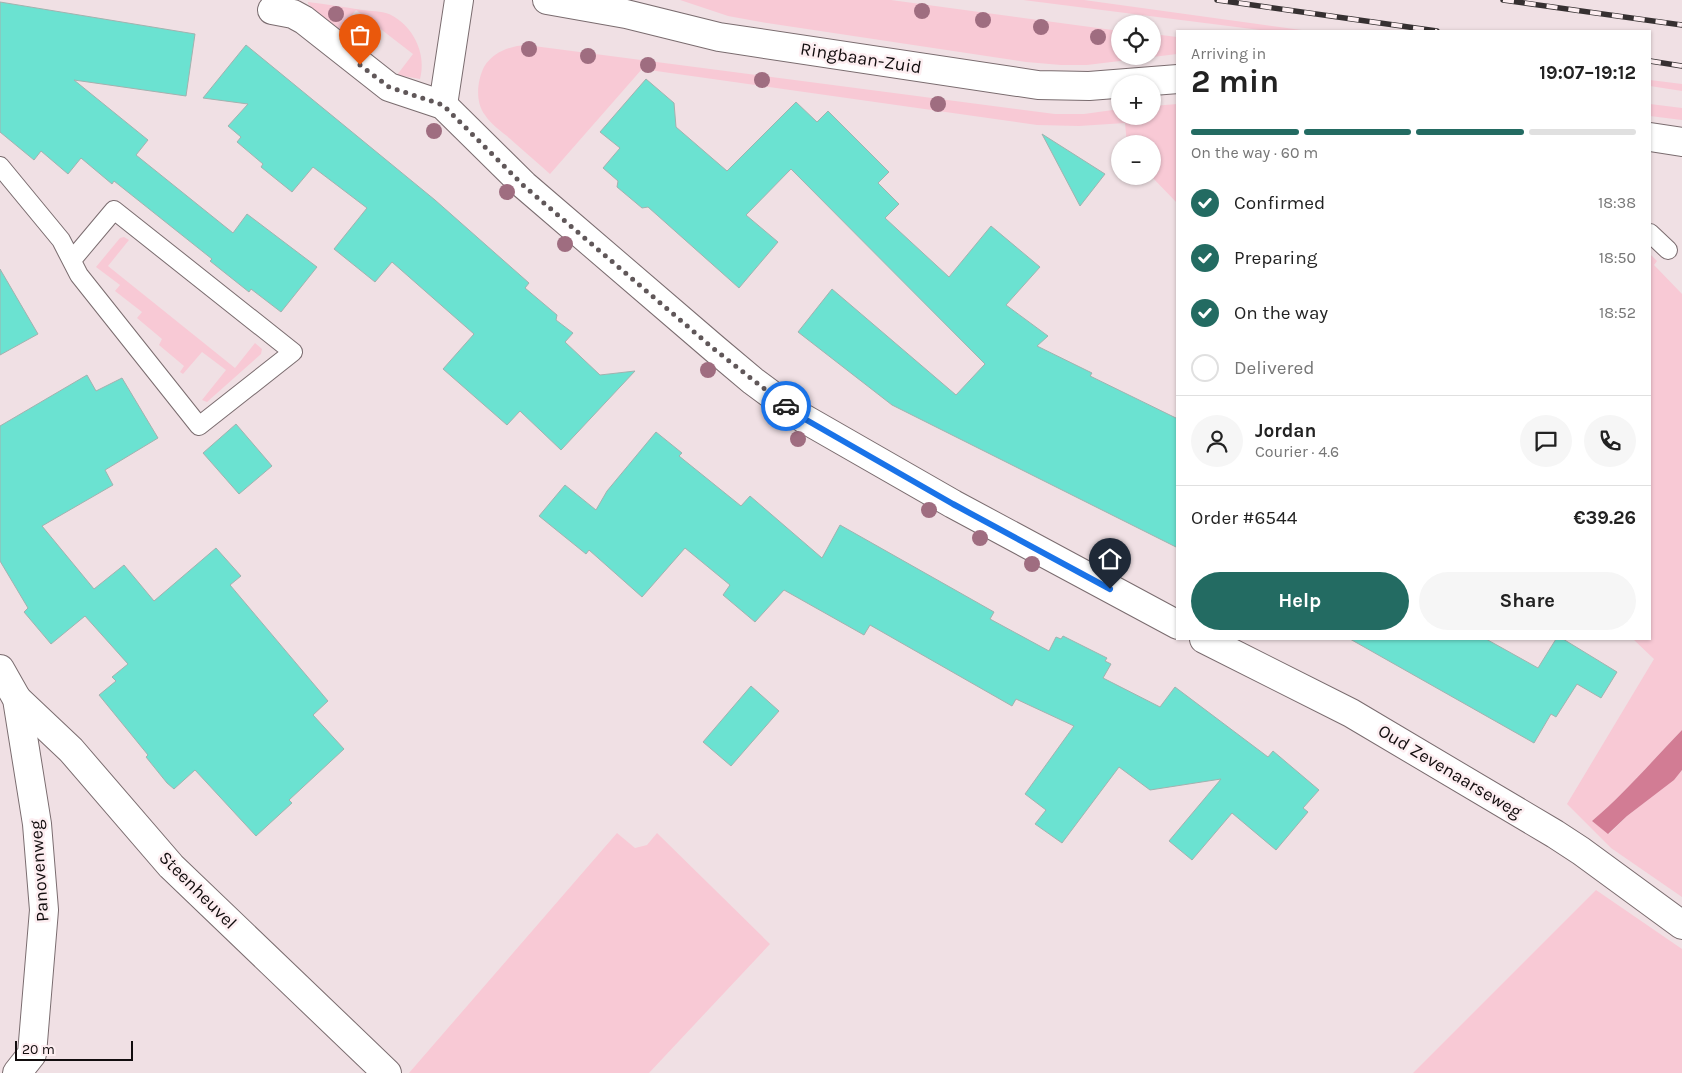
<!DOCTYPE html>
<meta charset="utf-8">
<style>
:root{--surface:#fff;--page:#f6f6f6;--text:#222;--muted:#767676;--line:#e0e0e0;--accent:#236b62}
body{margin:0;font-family:Karla,sans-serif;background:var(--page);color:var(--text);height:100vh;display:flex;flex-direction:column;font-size:19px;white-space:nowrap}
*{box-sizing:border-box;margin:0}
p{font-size:16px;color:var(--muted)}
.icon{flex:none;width:28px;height:28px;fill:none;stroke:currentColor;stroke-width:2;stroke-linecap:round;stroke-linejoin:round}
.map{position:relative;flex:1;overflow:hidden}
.sheet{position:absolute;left:1176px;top:30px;width:475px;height:610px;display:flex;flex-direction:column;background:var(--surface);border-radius:0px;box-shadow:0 1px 4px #0004}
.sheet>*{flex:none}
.controls{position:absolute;left:1111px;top:15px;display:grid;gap:10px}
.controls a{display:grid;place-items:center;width:50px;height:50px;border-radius:50%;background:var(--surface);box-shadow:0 1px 4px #0004;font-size:25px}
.scale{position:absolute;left:15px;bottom:12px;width:118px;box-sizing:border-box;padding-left:5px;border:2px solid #120d0e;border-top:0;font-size:14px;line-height:18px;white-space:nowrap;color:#120d0e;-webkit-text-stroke:4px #fdeef1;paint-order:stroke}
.pin{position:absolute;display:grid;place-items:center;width:42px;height:42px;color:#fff;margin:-51px -21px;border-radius:50% 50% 50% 0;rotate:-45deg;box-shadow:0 0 5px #0007}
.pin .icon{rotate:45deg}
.courier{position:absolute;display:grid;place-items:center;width:50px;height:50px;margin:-25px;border:4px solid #1a73e8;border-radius:50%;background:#fff;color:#222;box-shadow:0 1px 6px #0007}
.head em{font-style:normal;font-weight:700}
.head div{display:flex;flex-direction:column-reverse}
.head{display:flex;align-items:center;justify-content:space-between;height:85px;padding:0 15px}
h1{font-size:32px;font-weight:700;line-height:38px}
.bar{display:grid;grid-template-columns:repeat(4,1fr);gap:8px 5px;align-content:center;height:60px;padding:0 15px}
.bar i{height:6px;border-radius:4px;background:var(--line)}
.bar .active{background:var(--accent)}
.bar p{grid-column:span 4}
.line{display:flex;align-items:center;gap:12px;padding:0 15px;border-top:1px solid var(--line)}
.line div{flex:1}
.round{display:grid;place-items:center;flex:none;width:52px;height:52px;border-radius:26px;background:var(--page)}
ol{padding:0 15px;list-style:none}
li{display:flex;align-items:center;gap:15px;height:55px}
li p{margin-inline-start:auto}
li .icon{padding:5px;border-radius:50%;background:var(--accent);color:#fff;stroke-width:4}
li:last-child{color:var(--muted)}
li i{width:28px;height:28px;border:2px solid var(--line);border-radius:50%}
.action{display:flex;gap:10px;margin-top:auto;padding:10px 15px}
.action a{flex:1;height:58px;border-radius:30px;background:var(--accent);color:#fff;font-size:20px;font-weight:700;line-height:58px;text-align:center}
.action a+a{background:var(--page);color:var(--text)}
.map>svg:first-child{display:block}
.green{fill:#f8c9d5}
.water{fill:#d27c94}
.building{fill:#6be2d1;stroke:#a2b2af}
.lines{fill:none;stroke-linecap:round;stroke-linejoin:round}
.service-casing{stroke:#7a6c6f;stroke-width:20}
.minor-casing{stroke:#7a6c6f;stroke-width:30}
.tertiary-casing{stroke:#7a6c6f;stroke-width:30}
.service{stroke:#fff;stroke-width:18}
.minor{stroke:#fff;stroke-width:28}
.tertiary{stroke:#fff;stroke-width:28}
.rail-casing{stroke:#363031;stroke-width:5.5}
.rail{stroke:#fdeef1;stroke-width:4;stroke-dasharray:11;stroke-linecap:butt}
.tree{fill:#9f6d80}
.done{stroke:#605759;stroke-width:5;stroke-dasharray:0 9}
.route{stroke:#1a73e8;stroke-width:6}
.labels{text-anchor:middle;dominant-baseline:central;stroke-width:5;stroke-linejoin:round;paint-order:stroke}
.street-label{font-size:18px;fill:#120d0e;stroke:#fdeef1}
</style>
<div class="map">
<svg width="1682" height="1073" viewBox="0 0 1682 1073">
<rect width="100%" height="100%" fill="#f0e0e4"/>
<g class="green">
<path d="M680,0H891L1120,31V56H1152L1153,34L1177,37V54L1087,65H1061L1026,62L761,22L728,16Z"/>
<path d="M1023,0H1084L1309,31H1268Z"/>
<path d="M308,2C326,4 344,7 362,10C371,11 381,11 389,14C413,25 427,54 420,79L397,75L413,54L356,10L339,31L308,4Z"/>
<path d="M526,45L1055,114H1084L1120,109V116H1152L1153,106L1177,104V203L1151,176H1152V144H1127L1125,123L1079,126L1037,125L642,69L550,174C536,161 521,149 507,136C499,130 490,123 485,115C475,102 477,81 484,67C493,52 510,46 526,45Z"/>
<path d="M1650,80L1682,84V91L1650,86Z"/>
<path d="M1650,104L1682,108V120L1650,116Z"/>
<path d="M124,237L129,240L108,266L235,368L255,343L262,349L261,354L207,402L202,400L226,370L202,352L183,374L180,372L184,366L159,345L162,339L137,318L142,312L115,291L120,285L96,267L120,238Z"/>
<path d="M1650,254L1657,261L1654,265L1682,294V730C1652,761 1625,793 1592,821L1609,834L1627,816L1673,780L1682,770V897L1611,848L1567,804L1654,659L1633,639H1650Z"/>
<path d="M617,833L635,848L647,845L657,833L770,944L649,1073H409Z"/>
<path d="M1596,890L1682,949V1073H1413Z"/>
</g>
<path class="water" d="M1682,730V770L1674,780L1627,816L1608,834L1592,821C1625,793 1652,761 1682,730Z"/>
<g class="building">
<path d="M0,2L195,34L186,96L74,80L148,140L136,155L233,233L247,214L317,267L281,312L251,289L249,292L210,261L212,259L114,181L112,184L81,158L68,174L41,151L34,160L0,132Z"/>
<path d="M246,45L435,200L529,283L525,288L557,315L556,320L573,333L565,342L600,375L635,371L561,450L520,411L507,425L443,369L474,334L392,262L375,282L334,249L367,208L313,167L292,192L261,167L263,164L237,142L241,137L228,126L248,104L203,98Z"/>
<path d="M646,79L674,103L676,127L727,171L796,102L817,122L828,111L889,172L878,183L899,204L885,218L949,277L991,226L1040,267L1006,305L1048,336L1037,346L1092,373L1090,376L1178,419V548L892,405L798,332L832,289L956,395L985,364L791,169L746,215L778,242L739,288L648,207L642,208L617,187L618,181L603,168L620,148L600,132Z"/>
<path d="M1042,134L1105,174L1080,206Z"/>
<path d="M0,269L38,334L0,355Z"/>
<path d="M87,375L96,391L122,378L158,438L105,470L113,485L42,526L94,589L124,565L154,601L216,548L241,576L230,585L328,701L313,715L344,749L289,800L292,803L256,836L195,770L174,789L167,783L146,757L148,755L99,695L116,681L112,677L128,664L85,616L51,644L24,612L28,608L0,561V426Z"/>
<path d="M236,424L272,466L239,494L203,453Z"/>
<path d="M656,432L682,453L679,456L741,506L750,496L822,558L840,525L994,612L990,619L1049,651L1056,637L1061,639L1063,636L1107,658L1105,661L1111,664L1103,678L1160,707L1175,687L1268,757L1273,751L1319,790L1303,808L1308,812L1276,850L1232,813L1192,860L1169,841L1221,779L1150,790L1119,767L1062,843L1035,824L1046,810L1025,794L1074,726L1016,699L1012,706L870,625L864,635L784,590L755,622L723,595L730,585L685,548L642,597L589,550L586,554L539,516L565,485L596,510L607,491Z"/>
<path d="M1350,639H1486L1538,668L1556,639H1563L1617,672L1601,698L1577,684L1556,717L1551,714L1534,743Z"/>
<path d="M751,686L779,711L731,766L703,742Z"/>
</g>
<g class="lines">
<g class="service-casing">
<g id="service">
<path d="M0,166L61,240L79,275L199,426L293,352L114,210L72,260"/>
<path d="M1650,233L1668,250"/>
</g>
</g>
<g class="minor-casing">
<g id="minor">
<path d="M272,10L293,14L304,20L389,87L443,105L524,185L715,349L753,381L803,418L953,504L1178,625"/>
<path d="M443,105L459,0"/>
<path d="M1204,639L1351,713L1555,834L1581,851L1682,925"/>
<path d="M0,669L17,699L37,824L44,910L32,1054L17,1073"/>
<path d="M17,699L71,750L171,866L387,1073"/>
</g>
</g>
<g class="tertiary-casing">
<g id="tertiary">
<path d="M547,0L626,14L719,37L1038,85L1089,86L1178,79"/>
<path d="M1650,137L1682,142"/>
</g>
</g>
<use href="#service" class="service"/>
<use href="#minor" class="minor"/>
<use href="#tertiary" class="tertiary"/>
<g class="rail-casing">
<g id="rail">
<path d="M1217,0L1437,31"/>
<path d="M1503,0L1682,25"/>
<path d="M1650,61L1682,66"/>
</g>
</g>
<use href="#rail" class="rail"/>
</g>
<g class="tree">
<circle cx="922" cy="11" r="8"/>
<circle cx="336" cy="14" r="8"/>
<circle cx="983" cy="20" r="8"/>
<circle cx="1041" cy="27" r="8"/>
<circle cx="1098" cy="37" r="8"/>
<circle cx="529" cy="49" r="8"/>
<circle cx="588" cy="56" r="8"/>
<circle cx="648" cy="65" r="8"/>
<circle cx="762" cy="80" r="8"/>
<circle cx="938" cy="104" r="8"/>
<circle cx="434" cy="131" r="8"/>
<circle cx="507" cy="192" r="8"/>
<circle cx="565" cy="244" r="8"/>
<circle cx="708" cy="370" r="8"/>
<circle cx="798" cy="439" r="8"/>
<circle cx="929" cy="510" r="8"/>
<circle cx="980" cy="538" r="8"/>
<circle cx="1032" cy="564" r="8"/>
</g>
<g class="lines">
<path class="done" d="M360,65L389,87L443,105L524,186L714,349L786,406"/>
<path class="route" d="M786,406L803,418L953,504L1110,589"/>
</g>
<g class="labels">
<g class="street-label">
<text transform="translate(861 58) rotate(9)">Ringbaan-Zuid</text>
<text transform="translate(1450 771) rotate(31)">Oud Zevenaarseweg</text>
<text transform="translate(39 871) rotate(-94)">Panovenweg</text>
<text transform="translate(198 890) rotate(45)">Steenheuvel</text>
</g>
</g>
</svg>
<div class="controls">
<a><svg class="icon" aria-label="locate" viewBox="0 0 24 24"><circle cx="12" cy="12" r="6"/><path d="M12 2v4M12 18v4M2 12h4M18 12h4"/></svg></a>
<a>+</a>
<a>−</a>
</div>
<div class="scale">20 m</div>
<div class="pin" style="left:360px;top:65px;background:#ea580c"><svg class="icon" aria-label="bag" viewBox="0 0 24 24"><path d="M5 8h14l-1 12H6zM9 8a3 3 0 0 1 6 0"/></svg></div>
<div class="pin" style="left:1110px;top:589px;background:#1f2937"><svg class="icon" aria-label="home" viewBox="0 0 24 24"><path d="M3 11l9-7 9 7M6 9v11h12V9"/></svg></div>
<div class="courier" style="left:786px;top:406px"><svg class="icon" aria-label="car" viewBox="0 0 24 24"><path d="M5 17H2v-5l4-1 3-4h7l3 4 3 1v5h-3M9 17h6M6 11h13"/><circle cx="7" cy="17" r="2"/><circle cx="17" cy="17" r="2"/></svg></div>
<section class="sheet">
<div class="head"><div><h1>2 min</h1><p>Arriving in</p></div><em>19:07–19:12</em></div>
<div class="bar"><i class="active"></i><i class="active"></i><i class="active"></i><i></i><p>On the way · 60 m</p></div>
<ol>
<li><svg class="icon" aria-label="check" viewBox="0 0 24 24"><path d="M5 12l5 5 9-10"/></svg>Confirmed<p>18:38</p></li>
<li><svg class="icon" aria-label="check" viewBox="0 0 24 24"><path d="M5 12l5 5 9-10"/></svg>Preparing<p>18:50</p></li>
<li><svg class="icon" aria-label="check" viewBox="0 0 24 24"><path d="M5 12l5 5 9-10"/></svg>On the way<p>18:52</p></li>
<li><i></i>Delivered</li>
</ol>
<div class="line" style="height:90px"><a class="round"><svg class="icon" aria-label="person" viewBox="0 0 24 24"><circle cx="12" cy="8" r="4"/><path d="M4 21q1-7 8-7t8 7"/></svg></a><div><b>Jordan</b><p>Courier · 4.6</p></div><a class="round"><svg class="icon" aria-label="chat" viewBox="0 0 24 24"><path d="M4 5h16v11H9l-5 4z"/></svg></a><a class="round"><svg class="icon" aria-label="phone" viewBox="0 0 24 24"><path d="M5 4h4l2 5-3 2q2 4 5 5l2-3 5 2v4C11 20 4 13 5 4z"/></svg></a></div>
<div class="line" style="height:65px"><div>Order #6544</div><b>€39.26</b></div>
<div class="action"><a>Help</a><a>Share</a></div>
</section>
</div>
